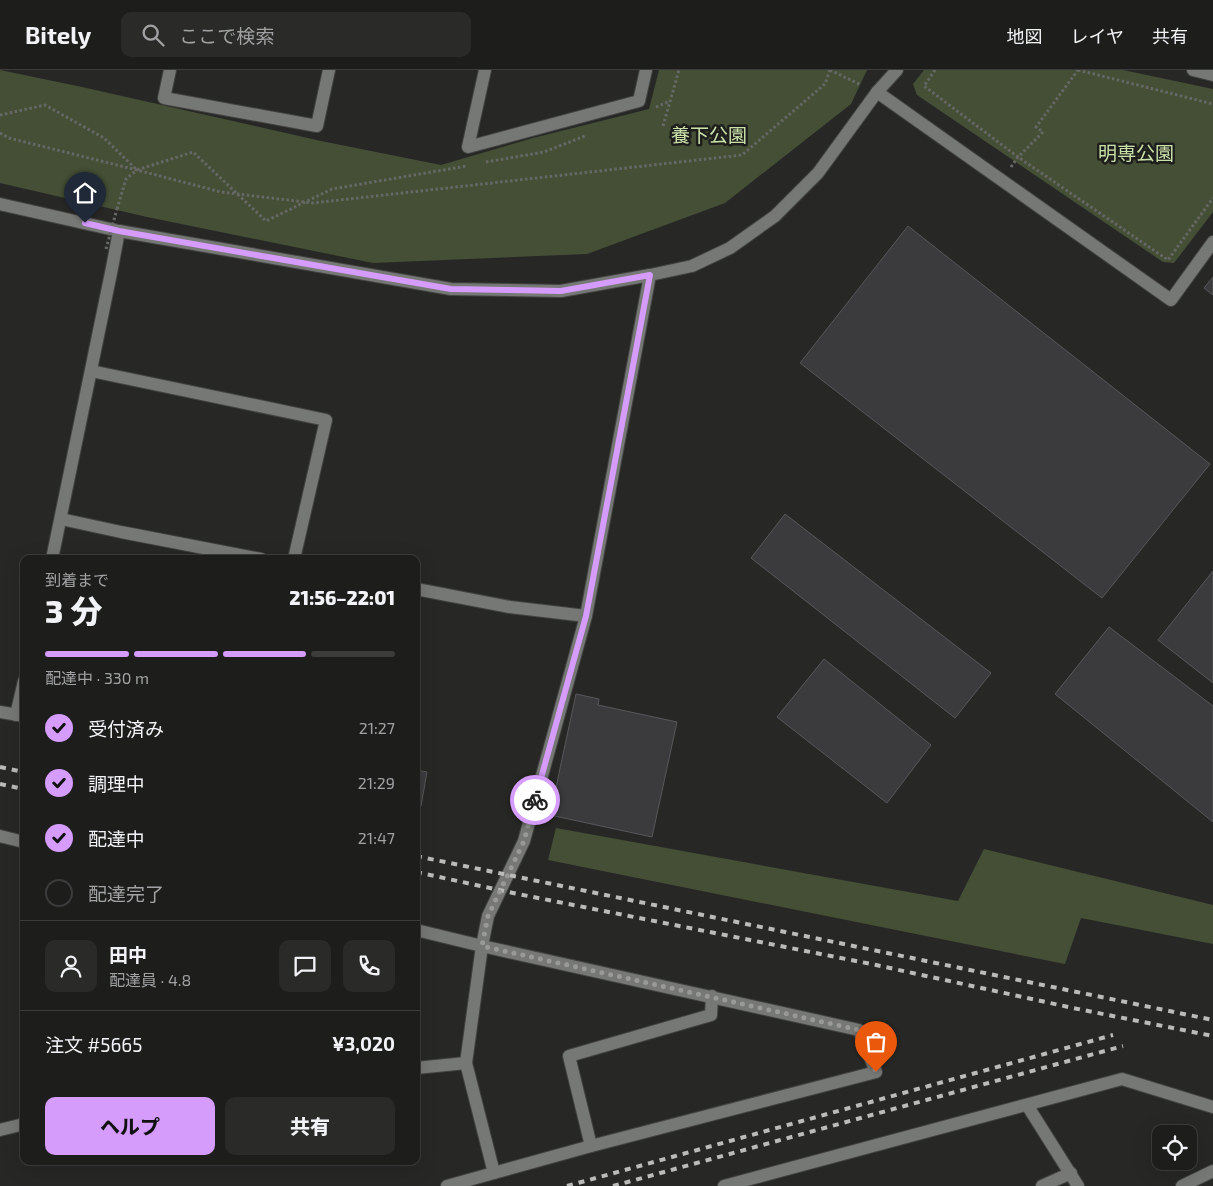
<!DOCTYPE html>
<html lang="ja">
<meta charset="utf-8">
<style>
:root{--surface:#1d1e1c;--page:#2a2b29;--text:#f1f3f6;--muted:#a0a2a3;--line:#3b3c3b;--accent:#d59cfb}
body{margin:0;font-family:"Exo 2","Noto Sans JP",sans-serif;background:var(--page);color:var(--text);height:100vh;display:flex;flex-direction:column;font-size:19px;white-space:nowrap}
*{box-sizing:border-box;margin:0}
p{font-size:16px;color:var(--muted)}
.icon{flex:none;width:28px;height:28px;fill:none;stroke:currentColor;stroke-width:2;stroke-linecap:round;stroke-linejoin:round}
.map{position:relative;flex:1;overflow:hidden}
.side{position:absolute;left:20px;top:485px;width:400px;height:610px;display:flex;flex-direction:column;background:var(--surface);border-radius:10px;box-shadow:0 5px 20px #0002,0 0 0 1px var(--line)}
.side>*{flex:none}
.tools{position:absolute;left:1152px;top:1055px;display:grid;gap:10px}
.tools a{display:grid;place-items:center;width:45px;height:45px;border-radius:10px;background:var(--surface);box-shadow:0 5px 20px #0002,0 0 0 1px var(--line);font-size:25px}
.pin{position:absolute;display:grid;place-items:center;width:42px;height:42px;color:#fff;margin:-51px -21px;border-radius:50% 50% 50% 0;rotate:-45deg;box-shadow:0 0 5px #0007}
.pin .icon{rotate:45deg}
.courier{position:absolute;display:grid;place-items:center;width:50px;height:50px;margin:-25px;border:4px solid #d59cfb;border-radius:50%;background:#fff;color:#222;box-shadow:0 1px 6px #0007}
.overview em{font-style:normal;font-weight:800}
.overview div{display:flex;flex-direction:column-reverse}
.overview{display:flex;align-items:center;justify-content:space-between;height:85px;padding:0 25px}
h1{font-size:32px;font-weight:800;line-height:38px}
.bar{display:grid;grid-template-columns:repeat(4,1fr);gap:8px 5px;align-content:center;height:60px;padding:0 25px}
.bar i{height:6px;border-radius:4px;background:var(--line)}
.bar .selected{background:var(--accent)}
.bar p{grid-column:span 4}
.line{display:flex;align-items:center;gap:12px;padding:0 25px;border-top:1px solid var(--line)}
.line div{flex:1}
.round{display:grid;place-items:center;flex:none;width:52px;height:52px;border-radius:10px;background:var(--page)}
ol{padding:0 25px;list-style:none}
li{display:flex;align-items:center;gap:15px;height:55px}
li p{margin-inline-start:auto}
li .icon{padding:5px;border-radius:50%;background:var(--accent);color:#111;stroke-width:4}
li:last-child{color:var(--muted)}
li i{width:28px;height:28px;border:2px solid var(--line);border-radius:50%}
.cta{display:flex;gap:10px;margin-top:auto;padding:10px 25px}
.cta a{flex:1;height:58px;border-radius:10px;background:var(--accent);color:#111;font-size:20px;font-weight:800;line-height:58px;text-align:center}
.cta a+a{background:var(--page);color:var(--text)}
header{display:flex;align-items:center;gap:30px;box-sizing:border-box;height:70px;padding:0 25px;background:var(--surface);border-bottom:1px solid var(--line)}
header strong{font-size:24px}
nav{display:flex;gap:28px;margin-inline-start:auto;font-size:18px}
.search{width:350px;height:45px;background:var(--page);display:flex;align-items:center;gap:12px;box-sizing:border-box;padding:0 18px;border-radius:10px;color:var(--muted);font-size:19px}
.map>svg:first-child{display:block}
.green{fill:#444f35}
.building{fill:#3b3a3d;stroke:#59575a}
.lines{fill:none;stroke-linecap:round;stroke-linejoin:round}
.service-casing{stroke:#434442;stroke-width:14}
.minor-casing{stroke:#434442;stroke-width:14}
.tertiary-casing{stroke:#434442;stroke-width:14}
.path{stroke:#676866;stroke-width:3;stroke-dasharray:2.5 2.5;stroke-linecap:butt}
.service{stroke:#767875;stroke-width:12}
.minor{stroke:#767875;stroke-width:12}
.tertiary{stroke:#767875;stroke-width:12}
.rail{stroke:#bbbcba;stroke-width:4;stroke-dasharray:6 6;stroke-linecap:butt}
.path-bridge{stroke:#676866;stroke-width:3;stroke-dasharray:2.5 2.5;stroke-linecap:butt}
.done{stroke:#999a98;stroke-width:5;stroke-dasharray:0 9}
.route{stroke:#d59cfb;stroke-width:6}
.labels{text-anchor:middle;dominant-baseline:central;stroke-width:5;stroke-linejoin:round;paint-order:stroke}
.park-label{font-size:19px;fill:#cae1aa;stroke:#1e1f1c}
</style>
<header>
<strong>Bitely</strong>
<div class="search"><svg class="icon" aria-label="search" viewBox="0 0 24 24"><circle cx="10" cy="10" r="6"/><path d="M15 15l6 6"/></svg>ここで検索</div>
<nav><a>地図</a><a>レイヤ</a><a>共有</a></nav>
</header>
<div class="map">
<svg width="1213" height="1116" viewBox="0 0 1213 1116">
<rect width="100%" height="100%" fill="#272826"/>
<g class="green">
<path d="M0,0L82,17L321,71L441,95L533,68L649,39L659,0H867L851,34L725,133L587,184L373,193L147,147L0,113Z"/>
<path d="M924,0H1123L1213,19V142L1174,193L1163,192L917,25L913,14Z"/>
<path d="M556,758L958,831L984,779L1213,835V874L1081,848L1065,894L548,790Z"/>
</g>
<g class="building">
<path d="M908,156L1210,394L1102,528L800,293Z"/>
<path d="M1213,207V225L1204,218Z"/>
<path d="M785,444L991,603L955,648L751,488Z"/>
<path d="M1213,501V613L1158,570Z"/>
<path d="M1109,557L1213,636V752L1055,624Z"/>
<path d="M824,589L931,675L887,733L777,647Z"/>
<path d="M576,624L599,629L598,635L677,652L652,767L550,745Z"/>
<path d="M416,700L427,702L421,736L416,735Z"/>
</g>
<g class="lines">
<g class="service-casing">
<path id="service" d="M91,301L326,350L294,489"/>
</g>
<g class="minor-casing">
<g id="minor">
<path d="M170,0L164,28L317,56L329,0"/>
<path d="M485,0L468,77L639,31L646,0"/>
<path d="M1193,0L1213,5"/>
<path d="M877,22L1171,230L1213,172"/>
<path d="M61,449L121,462L261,489"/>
<path d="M52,489L112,198L119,161"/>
<path d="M416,519L510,537L586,546"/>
<path d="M0,642L24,646"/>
<path d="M16,645L24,611"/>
<path d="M0,766L24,772"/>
<path d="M416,860L482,876L859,960L876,1002L591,1076L447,1116"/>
<path d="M416,998L466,993"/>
<path d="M1027,1035L1078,1116"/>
<path d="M0,1060L24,1054"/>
<path d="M591,1076L569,986L711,945L712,926"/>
<path d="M494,1103L466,993L482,876L488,846L524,771L586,546L650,205"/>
<path d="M724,1116L1122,1009L1213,1037"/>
<path d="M1042,1116L1071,1103"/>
<path d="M1182,1116L1213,1101"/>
</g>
</g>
<g class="tertiary-casing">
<path id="tertiary" d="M0,134L119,161L451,219L561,221L650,205L692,196L730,178L775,146L818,103L877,22L897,0"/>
</g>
<g class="path">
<path d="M830,0L861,15"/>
<path d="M935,0L924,16L1018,87L1168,190L1213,128"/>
<path d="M1078,0L1213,34"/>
<path d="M656,37L670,31"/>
<path d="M0,45L45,35L104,68L137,100L193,82L266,151L332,119L467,96"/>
<path d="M663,56L679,0"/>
<path d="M0,63L9,68L137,100L221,122L313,133L742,85L825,14L830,0"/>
<path d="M486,92L544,82L585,66"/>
<path d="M1011,97L1018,87L1043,62L1036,57L1078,0"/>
<path d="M117,139L126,109L137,100"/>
</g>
<use href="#service" class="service"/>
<use href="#minor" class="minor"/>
<use href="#tertiary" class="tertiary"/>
<g class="rail">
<path d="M0,697L24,702"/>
<path d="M0,714L24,719"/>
<path d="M416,786L1213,950"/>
<path d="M416,802L513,823L876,895L1073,938L1213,966"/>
<path d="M567,1116L1113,965"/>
<path d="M613,1116L1123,976"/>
</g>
<path class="path-bridge" d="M106,179L117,139"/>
</g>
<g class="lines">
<path class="done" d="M535,730L524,771L488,846L482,876L859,960L876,1002"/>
<path class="route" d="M85,153L119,161L451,219L561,221L650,205L586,546L535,730"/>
</g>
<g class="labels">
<g class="park-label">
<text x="709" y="64">養下公園</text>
<text x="1136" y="82">明専公園</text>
</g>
</g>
</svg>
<div class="tools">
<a><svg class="icon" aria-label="locate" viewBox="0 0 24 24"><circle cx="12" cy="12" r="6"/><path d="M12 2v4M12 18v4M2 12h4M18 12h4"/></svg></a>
</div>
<div class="pin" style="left:876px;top:1002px;background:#ea580c"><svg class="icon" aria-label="bag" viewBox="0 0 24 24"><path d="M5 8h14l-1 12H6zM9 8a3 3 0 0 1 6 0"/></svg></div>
<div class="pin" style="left:85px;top:153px;background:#1f2937"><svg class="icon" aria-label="home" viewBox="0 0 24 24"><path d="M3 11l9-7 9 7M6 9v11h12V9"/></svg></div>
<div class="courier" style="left:535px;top:730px"><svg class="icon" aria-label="bike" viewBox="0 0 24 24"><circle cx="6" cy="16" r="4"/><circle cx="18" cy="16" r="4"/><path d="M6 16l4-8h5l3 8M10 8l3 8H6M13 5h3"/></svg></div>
<section class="side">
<div class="overview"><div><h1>3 分</h1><p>到着まで</p></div><em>21:56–22:01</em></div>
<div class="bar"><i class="selected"></i><i class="selected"></i><i class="selected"></i><i></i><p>配達中 · 330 m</p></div>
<ol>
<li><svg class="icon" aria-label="check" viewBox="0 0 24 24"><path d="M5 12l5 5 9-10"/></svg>受付済み<p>21:27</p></li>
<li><svg class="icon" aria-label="check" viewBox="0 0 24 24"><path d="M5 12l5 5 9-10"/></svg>調理中<p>21:29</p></li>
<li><svg class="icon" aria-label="check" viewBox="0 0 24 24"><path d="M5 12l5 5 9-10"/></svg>配達中<p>21:47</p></li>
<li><i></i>配達完了</li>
</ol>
<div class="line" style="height:90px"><a class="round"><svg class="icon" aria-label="person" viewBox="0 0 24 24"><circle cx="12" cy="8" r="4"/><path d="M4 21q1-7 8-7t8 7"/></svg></a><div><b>田中</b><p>配達員 · 4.8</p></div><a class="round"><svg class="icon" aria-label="chat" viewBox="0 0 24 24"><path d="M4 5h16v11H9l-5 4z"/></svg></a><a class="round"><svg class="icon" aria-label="phone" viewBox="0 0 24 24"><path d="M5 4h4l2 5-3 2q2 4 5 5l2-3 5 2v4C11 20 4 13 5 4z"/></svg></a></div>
<div class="line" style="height:65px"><div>注文 #5665</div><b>¥3,020</b></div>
<div class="cta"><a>ヘルプ</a><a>共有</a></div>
</section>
</div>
